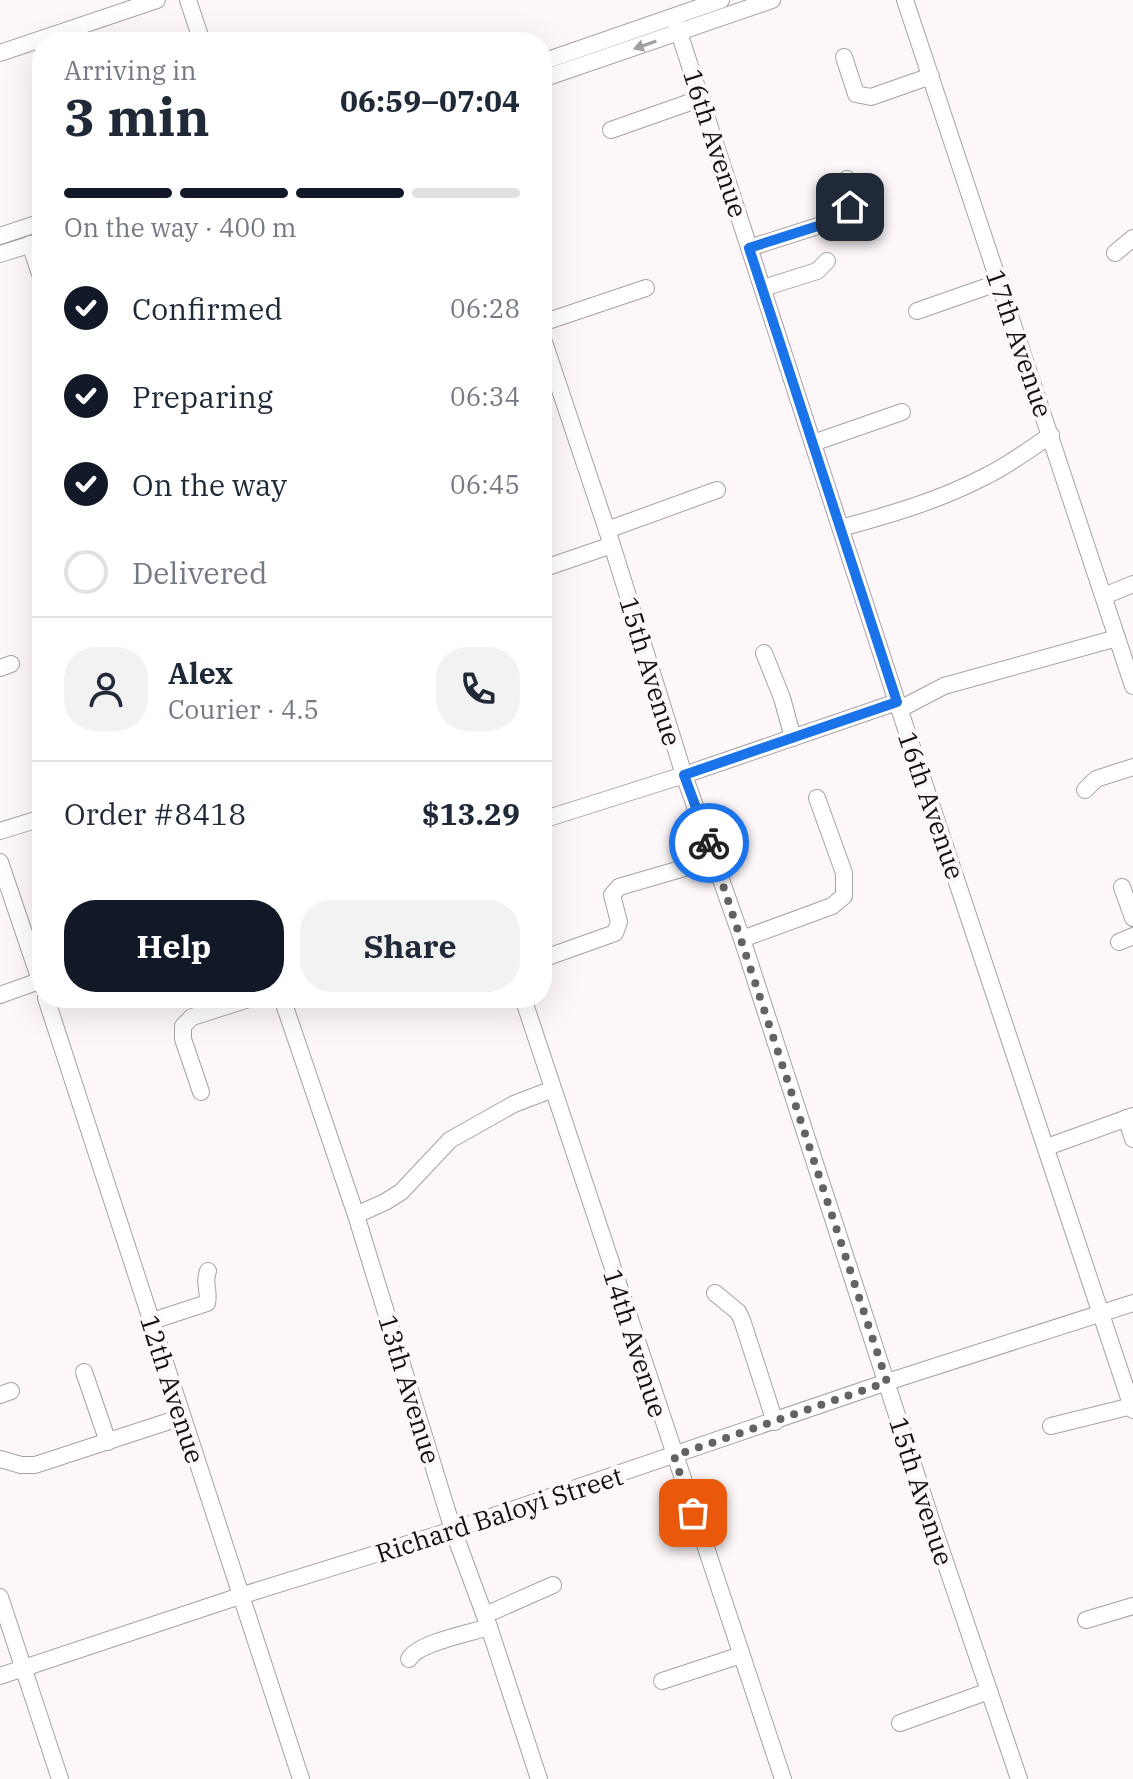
<!DOCTYPE html>
<meta charset="utf-8">
<style>
:root{--surface:#fff;--page:#f2f2f3;--text:#1f2937;--muted:#747a83;--line:#e0e1e3;--accent:#111827}
body{margin:0;font-family:"IBM Plex Serif",serif;background:var(--page);color:var(--text);height:100vh;display:flex;flex-direction:column;font-size:30px;white-space:nowrap}
*{box-sizing:border-box;margin:0}
p{font-size:26px;color:var(--muted)}
.icon{flex:none;width:44px;height:44px;fill:none;stroke:currentColor;stroke-width:2;stroke-linecap:round;stroke-linejoin:round}
.map{position:relative;flex:1;overflow:hidden}
.details{position:absolute;left:32px;top:32px;width:520px;height:976px;display:flex;flex-direction:column;background:var(--surface);border-radius:32px;box-shadow:0 8px 32px #0002}
.details>*{flex:none}
.pin{position:absolute;display:grid;place-items:center;width:68px;height:68px;color:#fff;margin:-34px;border-radius:16px;box-shadow:0 4px 12px #0006}
.courier{position:absolute;display:grid;place-items:center;width:80px;height:80px;margin:-40px;border:6px solid #1a73e8;border-radius:50%;background:#fff;color:#222;box-shadow:0 2px 10px #0007}
.summary em{font-style:normal;font-weight:800}
.summary div{display:flex;flex-direction:column-reverse}
.summary{display:flex;align-items:center;justify-content:space-between;height:136px;padding:0 32px}
h1{font-size:52px;font-weight:800;line-height:60px}
.bar{display:grid;grid-template-columns:repeat(4,1fr);gap:12px 8px;align-content:center;height:96px;padding:0 32px}
.bar i{height:10px;border-radius:6px;background:var(--line)}
.bar .current{background:var(--accent)}
.bar p{grid-column:span 4}
.line{display:flex;align-items:center;gap:20px;padding:0 32px;border-top:2px solid var(--line)}
.line div{flex:1}
.round{display:grid;place-items:center;flex:none;width:84px;height:84px;border-radius:32px;background:var(--page)}
ol{padding:0 32px;list-style:none}
li{display:flex;align-items:center;gap:24px;height:88px}
li p{margin-inline-start:auto}
li .icon{padding:8px;border-radius:50%;background:var(--accent);color:#fff;stroke-width:4}
li:last-child{color:var(--muted)}
li i{width:44px;height:44px;border:4px solid var(--line);border-radius:50%}
.cta{display:flex;gap:16px;margin-top:auto;padding:16px 32px}
.cta a{flex:1;height:92px;border-radius:32px;background:var(--accent);color:#fff;font-size:32px;font-weight:800;line-height:92px;text-align:center}
.cta a+a{background:var(--page);color:var(--text)}
.map>svg:first-child{display:block}
.lines{fill:none;stroke-linecap:round;stroke-linejoin:round}
.minor-casing{stroke:#a7a1a4;stroke-width:18}
.minor{stroke:#fff;stroke-width:16}
.oneway{fill:#a1a0a0}
.done{stroke:#656263;stroke-width:8;stroke-dasharray:0 14.4}
.route{stroke:#1a73e8;stroke-width:10}
.labels{text-anchor:middle;dominant-baseline:central;stroke-width:8;stroke-linejoin:round;paint-order:stroke}
.street-label{font-size:26px;fill:#131111;stroke:#fdf7fa}
</style>
<div class="map">
<svg width="1133" height="1779" viewBox="0 0 1133 1779">
<rect width="100%" height="100%" fill="#fdf7fa"/>
<g class="lines">
<g class="minor-casing">
<g id="minor">
<path d="M188,0L202,42"/>
<path d="M905,0L1133,686"/>
<path d="M674,17L897,702L1133,1410"/>
<path d="M0,53L157,0"/>
<path d="M844,57L856,94L871,97L931,76"/>
<path d="M542,62L721,0"/>
<path d="M542,79L772,0"/>
<path d="M611,130L702,98"/>
<path d="M0,236L42,222"/>
<path d="M30,244L42,280"/>
<path d="M749,248L843,218L850,207L847,179"/>
<path d="M1115,253L1133,238"/>
<path d="M0,254L42,241"/>
<path d="M763,288L817,271L827,261"/>
<path d="M917,311L1000,282"/>
<path d="M542,323L646,288"/>
<path d="M542,336L612,545L684,775L742,939L936,1535L1019,1779"/>
<path d="M813,443L902,412"/>
<path d="M841,528C892,514 941,500 988,475C1010,464 1030,449 1051,435"/>
<path d="M607,530L717,490"/>
<path d="M542,569L612,545"/>
<path d="M1104,596L1133,584"/>
<path d="M764,653L782,698L793,738"/>
<path d="M0,668L11,664"/>
<path d="M900,709L944,686L1117,638"/>
<path d="M1085,790L1096,779L1133,767"/>
<path d="M542,820L684,775L897,702"/>
<path d="M0,831L42,818"/>
<path d="M0,862L42,986"/>
<path d="M1122,887L1133,918"/>
<path d="M742,939L832,906L844,896V873L817,798"/>
<path d="M1119,942L1133,936"/>
<path d="M542,959L615,933L619,922L612,895L619,887L715,859"/>
<path d="M0,995L42,980"/>
<path d="M46,998L301,1779"/>
<path d="M282,998L356,1215L453,1530L489,1627L539,1779"/>
<path d="M523,998L783,1779"/>
<path d="M201,1092L183,1039V1026L192,1017L252,998"/>
<path d="M1126,1118L1133,1139"/>
<path d="M1047,1147L1133,1116"/>
<path d="M356,1215L385,1202L401,1192L450,1140L514,1104L553,1089"/>
<path d="M715,1293L738,1312L742,1320L775,1422"/>
<path d="M152,1321L207,1303C210,1291 203,1283 208,1271"/>
<path d="M84,1372L108,1442"/>
<path d="M0,1395L11,1391"/>
<path d="M1051,1426L1132,1406"/>
<path d="M0,1459L21,1465H35L182,1417"/>
<path d="M0,1597L60,1779"/>
<path d="M485,1615L553,1585"/>
<path d="M1086,1620L1133,1606"/>
<path d="M409,1659C417,1643 470,1633 489,1627"/>
<path d="M0,1676L240,1596L453,1530L887,1382L1133,1303"/>
<path d="M662,1681L741,1655"/>
<path d="M900,1723L989,1691"/>
</g>
</g>
<use href="#minor" class="minor"/>
</g>
<defs><path id="oneway-solid" d="M-6-.8H1V-3.2L6.5 0L1 3.2V.8H-6Z" transform="scale(2)"/></defs>
<use class="oneway" href="#oneway-solid" transform="translate(645 45) rotate(161)"/>
<g class="lines">
<path class="done" d="M693,1513L674,1456L887,1382L709,843"/>
<path class="route" d="M709,843L684,775L897,702L749,248L843,218L850,207"/>
</g>
<g class="labels">
<g class="street-label">
<text transform="translate(716 143) rotate(72)">16th Avenue</text>
<text transform="translate(1020 343) rotate(71)">17th Avenue</text>
<text transform="translate(651 671) rotate(73)">15th Avenue</text>
<text transform="translate(932 805) rotate(71)">16th Avenue</text>
<text transform="translate(636 1343) rotate(72)">14th Avenue</text>
<text transform="translate(173 1389) rotate(72)">12th Avenue</text>
<text transform="translate(410 1389) rotate(73)">13th Avenue</text>
<text transform="translate(922 1491) rotate(72)">15th Avenue</text>
<text transform="translate(499 1514) rotate(-18)">Richard Baloyi Street</text>
</g>
</g>
</svg>
<div class="pin" style="left:693px;top:1513px;background:#ea580c"><svg class="icon" aria-label="bag" viewBox="0 0 24 24"><path d="M5 8h14l-1 12H6zM9 8a3 3 0 0 1 6 0"/></svg></div>
<div class="pin" style="left:850px;top:207px;background:#1f2937"><svg class="icon" aria-label="home" viewBox="0 0 24 24"><path d="M3 11l9-7 9 7M6 9v11h12V9"/></svg></div>
<div class="courier" style="left:709px;top:843px"><svg class="icon" aria-label="bike" viewBox="0 0 24 24"><circle cx="6" cy="16" r="4"/><circle cx="18" cy="16" r="4"/><path d="M6 16l4-8h5l3 8M10 8l3 8H6M13 5h3"/></svg></div>
<section class="details">
<div class="summary"><div><h1>3 min</h1><p>Arriving in</p></div><em>06:59–07:04</em></div>
<div class="bar"><i class="current"></i><i class="current"></i><i class="current"></i><i></i><p>On the way · 400 m</p></div>
<ol>
<li><svg class="icon" aria-label="check" viewBox="0 0 24 24"><path d="M5 12l5 5 9-10"/></svg>Confirmed<p>06:28</p></li>
<li><svg class="icon" aria-label="check" viewBox="0 0 24 24"><path d="M5 12l5 5 9-10"/></svg>Preparing<p>06:34</p></li>
<li><svg class="icon" aria-label="check" viewBox="0 0 24 24"><path d="M5 12l5 5 9-10"/></svg>On the way<p>06:45</p></li>
<li><i></i>Delivered</li>
</ol>
<div class="line" style="height:144px"><a class="round"><svg class="icon" aria-label="person" viewBox="0 0 24 24"><circle cx="12" cy="8" r="4"/><path d="M4 21q1-7 8-7t8 7"/></svg></a><div><b>Alex</b><p>Courier · 4.5</p></div><a class="round"><svg class="icon" aria-label="phone" viewBox="0 0 24 24"><path d="M5 4h4l2 5-3 2q2 4 5 5l2-3 5 2v4C11 20 4 13 5 4z"/></svg></a></div>
<div class="line" style="height:104px"><div>Order #8418</div><b>$13.29</b></div>
<div class="cta"><a>Help</a><a>Share</a></div>
</section>
</div>
